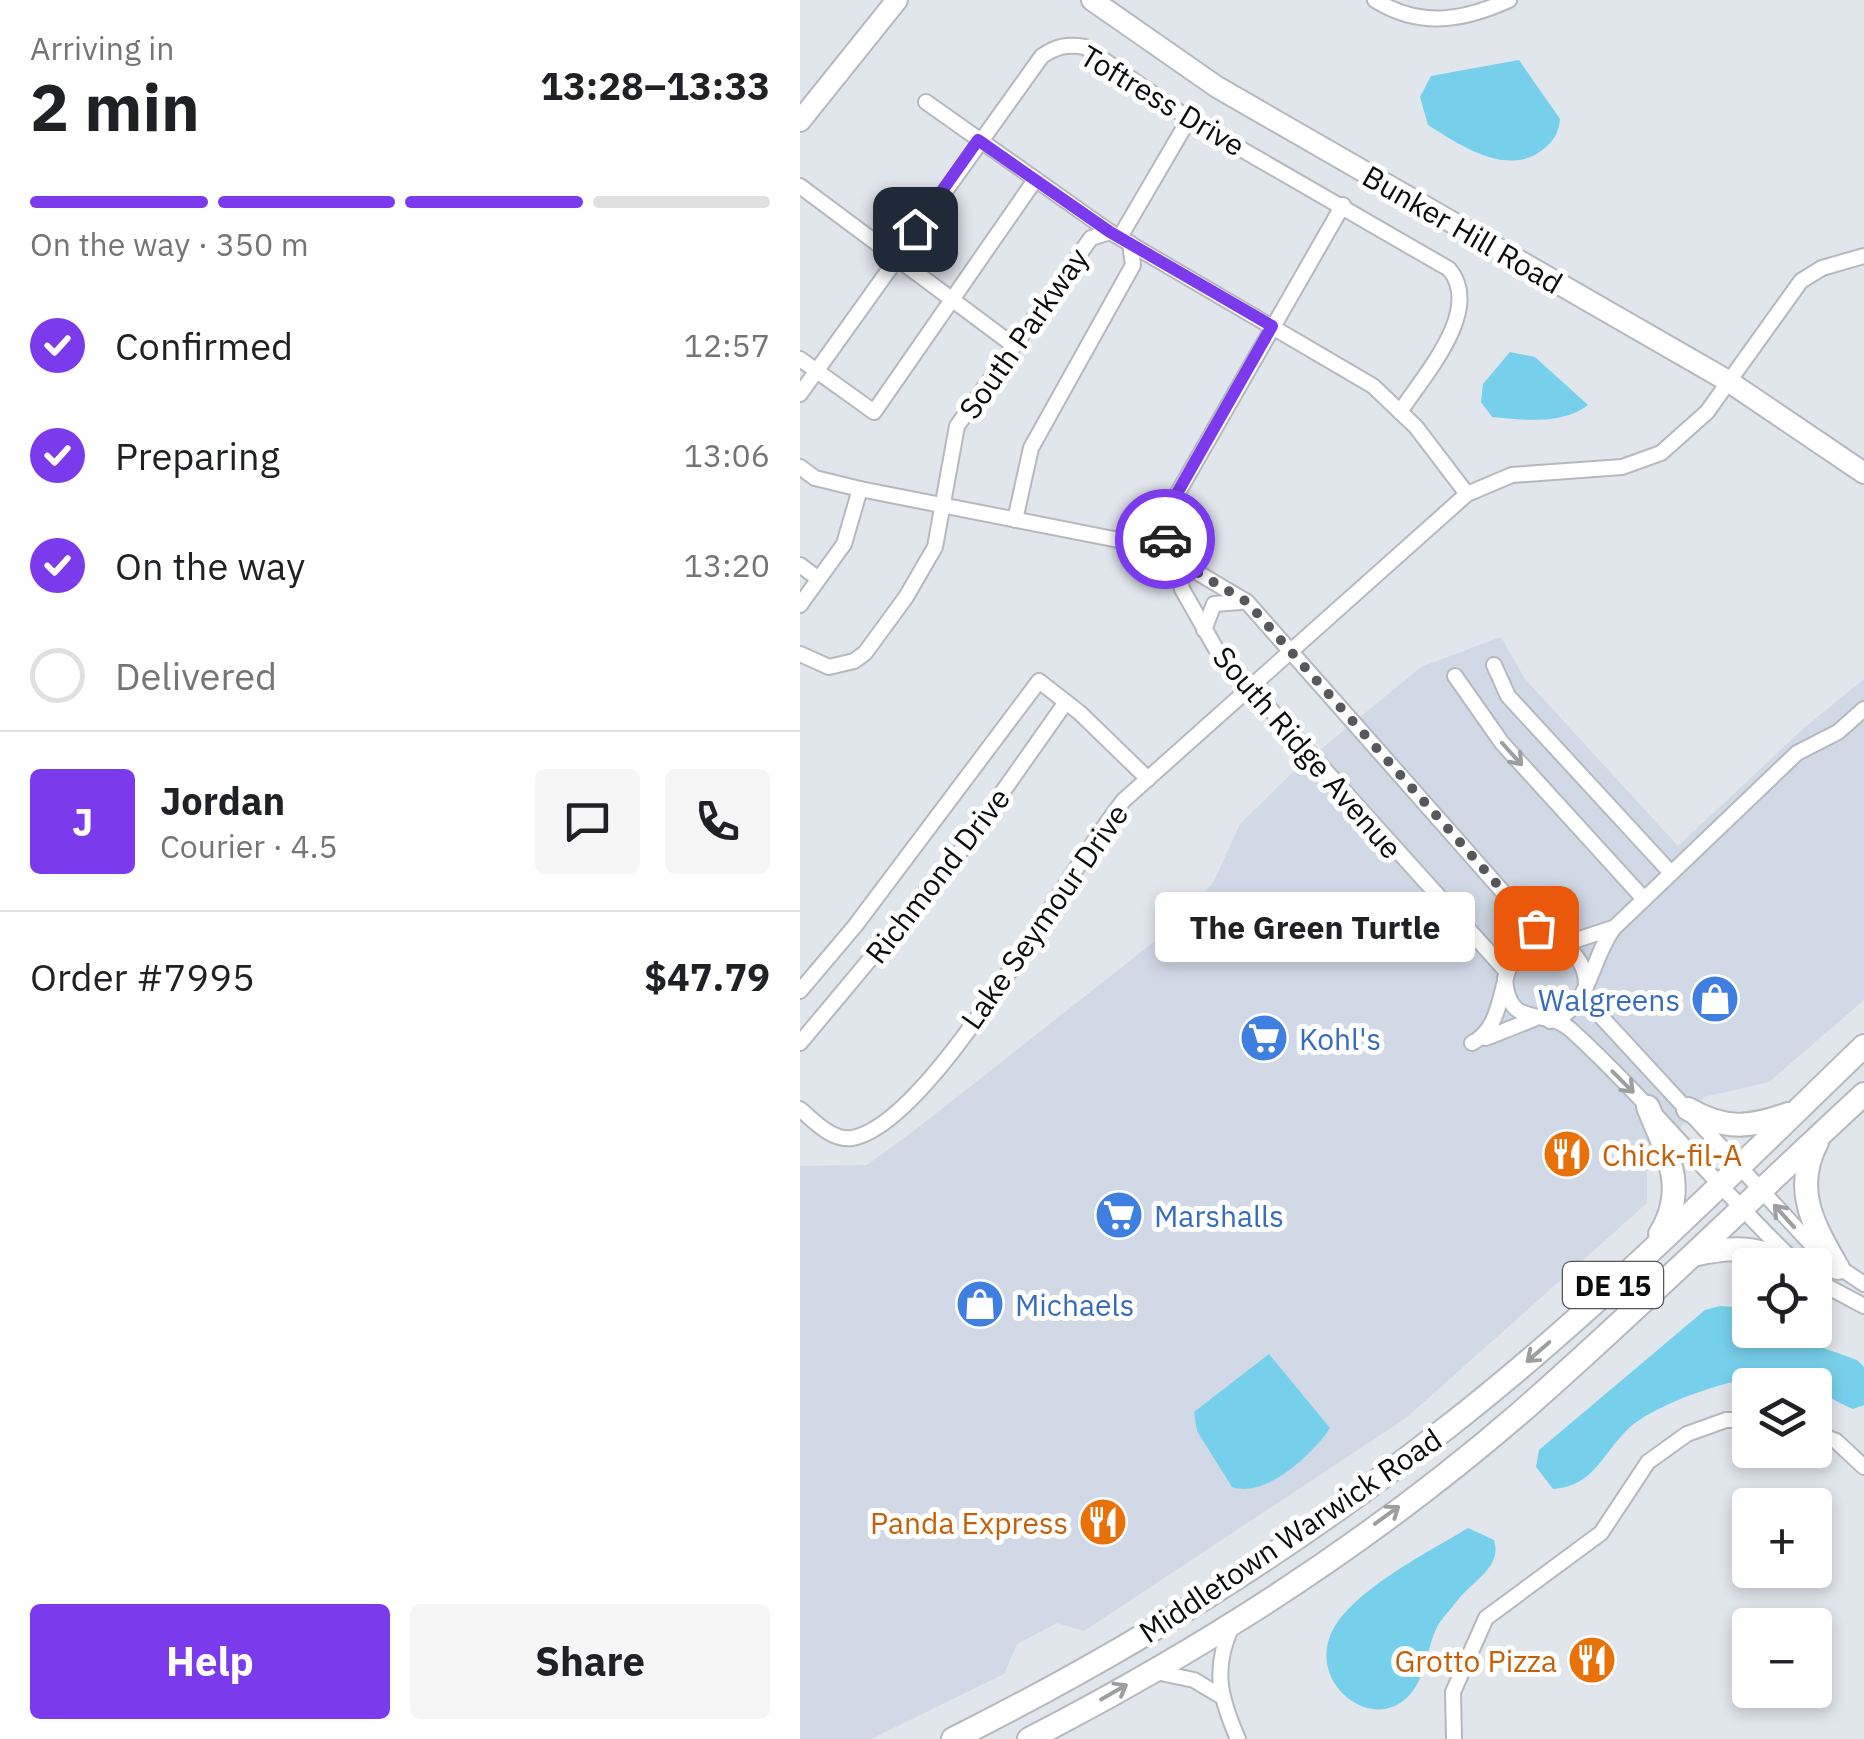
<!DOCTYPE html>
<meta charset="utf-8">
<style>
:root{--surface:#fff;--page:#f6f6f6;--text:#202124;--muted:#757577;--line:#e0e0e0;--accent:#7c3aed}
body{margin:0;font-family:"IBM Plex Sans",sans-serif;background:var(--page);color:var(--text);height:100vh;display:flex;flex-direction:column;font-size:38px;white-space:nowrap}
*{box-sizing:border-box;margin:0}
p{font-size:32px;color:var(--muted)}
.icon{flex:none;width:55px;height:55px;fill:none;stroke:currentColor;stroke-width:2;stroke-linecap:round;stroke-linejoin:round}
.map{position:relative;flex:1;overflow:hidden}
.side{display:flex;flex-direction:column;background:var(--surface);width:800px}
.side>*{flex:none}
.tools{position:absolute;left:932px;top:1248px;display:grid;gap:20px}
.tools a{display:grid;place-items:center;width:100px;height:100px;border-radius:10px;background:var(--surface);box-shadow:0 5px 15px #0003;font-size:50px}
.pin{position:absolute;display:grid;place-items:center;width:85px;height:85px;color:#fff;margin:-42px;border-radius:20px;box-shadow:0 5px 15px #0006}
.courier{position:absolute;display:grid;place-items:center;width:100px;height:100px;margin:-50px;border:8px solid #7c3aed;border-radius:50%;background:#fff;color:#222;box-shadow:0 2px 12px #0007}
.bubble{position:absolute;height:70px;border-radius:10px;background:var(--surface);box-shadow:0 5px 15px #0003;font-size:32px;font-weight:800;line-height:70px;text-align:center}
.headline em{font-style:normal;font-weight:800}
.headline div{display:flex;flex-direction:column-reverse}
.headline{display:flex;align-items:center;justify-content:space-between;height:170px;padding:0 30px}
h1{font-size:65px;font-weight:800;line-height:75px}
.bar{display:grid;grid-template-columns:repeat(4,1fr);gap:15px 10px;align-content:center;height:120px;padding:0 30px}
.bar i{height:12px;border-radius:8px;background:var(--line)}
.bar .selected{background:var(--accent)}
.bar p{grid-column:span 4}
.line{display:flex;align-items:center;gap:25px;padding:0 30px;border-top:2px solid var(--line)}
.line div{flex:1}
.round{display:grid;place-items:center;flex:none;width:105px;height:105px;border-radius:10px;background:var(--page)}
ol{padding:0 30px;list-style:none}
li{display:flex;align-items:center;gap:30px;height:110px}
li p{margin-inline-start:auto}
li .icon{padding:10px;border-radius:50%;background:var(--accent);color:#fff;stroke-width:4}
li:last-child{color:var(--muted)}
li i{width:55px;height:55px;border:5px solid var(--line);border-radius:50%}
.cta{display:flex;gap:20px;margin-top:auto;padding:20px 30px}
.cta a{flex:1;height:115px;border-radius:10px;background:var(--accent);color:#fff;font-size:40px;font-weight:800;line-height:115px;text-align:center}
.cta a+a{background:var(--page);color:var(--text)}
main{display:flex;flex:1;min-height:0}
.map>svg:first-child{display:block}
.built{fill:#d1d9e7}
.water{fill:#77d0eb}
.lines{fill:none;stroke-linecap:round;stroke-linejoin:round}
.street-casing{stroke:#b5b9bf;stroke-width:18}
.secondary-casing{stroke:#b5b9bf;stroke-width:24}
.primary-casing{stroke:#b5b9bf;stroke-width:26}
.street{stroke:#fff;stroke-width:14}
.secondary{stroke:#fff;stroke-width:20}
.primary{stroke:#fff;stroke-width:22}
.oneway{stroke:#9d9e9f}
.done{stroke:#56585c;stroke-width:10;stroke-dasharray:0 18}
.route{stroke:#7c3aed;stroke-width:12}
.labels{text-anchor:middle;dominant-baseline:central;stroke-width:10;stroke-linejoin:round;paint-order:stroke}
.shield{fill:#fff;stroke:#545556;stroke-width:2.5}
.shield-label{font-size:28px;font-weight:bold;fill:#0b0c0e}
.street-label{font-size:30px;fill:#0b0c0e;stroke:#fff}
.shop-label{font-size:30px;fill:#366cbe;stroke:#fff;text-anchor:start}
.food-label{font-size:30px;fill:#c56008;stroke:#fff;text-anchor:end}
</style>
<main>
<section class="side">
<div class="headline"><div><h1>2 min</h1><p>Arriving in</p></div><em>13:28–13:33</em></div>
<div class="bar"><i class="selected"></i><i class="selected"></i><i class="selected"></i><i></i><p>On the way · 350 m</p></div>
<ol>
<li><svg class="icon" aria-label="check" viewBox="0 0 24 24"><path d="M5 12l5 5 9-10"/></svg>Confirmed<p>12:57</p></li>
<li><svg class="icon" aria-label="check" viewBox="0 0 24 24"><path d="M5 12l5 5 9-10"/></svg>Preparing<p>13:06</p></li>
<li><svg class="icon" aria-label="check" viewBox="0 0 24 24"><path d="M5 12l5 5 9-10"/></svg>On the way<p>13:20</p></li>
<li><i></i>Delivered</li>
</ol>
<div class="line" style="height:180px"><b class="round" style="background:var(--accent);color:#fff">J</b><div><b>Jordan</b><p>Courier · 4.5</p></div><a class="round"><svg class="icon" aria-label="chat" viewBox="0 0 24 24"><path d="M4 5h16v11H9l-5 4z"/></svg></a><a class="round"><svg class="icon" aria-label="phone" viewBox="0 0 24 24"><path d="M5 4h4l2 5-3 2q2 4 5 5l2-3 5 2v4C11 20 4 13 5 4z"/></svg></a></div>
<div class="line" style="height:130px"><div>Order #7995</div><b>$47.79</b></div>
<div class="cta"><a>Help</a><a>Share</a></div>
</section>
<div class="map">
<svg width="1064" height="1739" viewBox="0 0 1064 1739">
<rect width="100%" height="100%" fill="#e1e5ec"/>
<path class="built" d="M701,637L725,679L878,846L1004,728L1064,679V1000L969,1082L904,1097L847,1172V1203L606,1418L284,1631L257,1623L217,1644L204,1674L71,1739H0V1166L67,1165L115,1130L383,919L414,881L440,824L492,773L621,667Z"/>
<g class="water">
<path d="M719,60L760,119C759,131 755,139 746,147C710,180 660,145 628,125L620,97L631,76Z"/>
<path d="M710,352L735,357L788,405C763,425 722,420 692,417L681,402L683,384Z"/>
<path d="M920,1306L934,1307L950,1318V1330H973L1057,1360L1064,1367V1405L1053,1409C1028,1399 1013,1383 986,1377C949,1370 855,1403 828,1429C802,1454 793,1487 753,1489L736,1467L739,1450L905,1310Z"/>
<path d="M469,1354L530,1428C513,1454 465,1499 432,1487L397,1431L394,1412Z"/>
<path d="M668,1528L694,1540C703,1567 672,1581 657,1601C651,1609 643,1617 638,1625C625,1649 627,1683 603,1701C563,1732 496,1671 542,1616C574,1579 627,1553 668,1528Z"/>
</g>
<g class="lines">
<g class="street-casing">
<g id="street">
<path d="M575,0C620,28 663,21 709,0"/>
<path d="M126,102L310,232L573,386L616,427L667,494"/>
<path d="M0,186L213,345"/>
<path d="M320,237L389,119"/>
<path d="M0,359L74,412L235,180"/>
<path d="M0,394L242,56C257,46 267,44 285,47L389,119L649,269C684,310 623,376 600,412"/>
<path d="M0,467L15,478L60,489L339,544L363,552L447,602L726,918C749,940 787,948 786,986"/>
<path d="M215,520L231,448L333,265L330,243"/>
<path d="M363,552L372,503L543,205"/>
<path d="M377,561L382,589L416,649L706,971"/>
<path d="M0,565L16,577"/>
<path d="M0,605L44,544L60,489"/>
<path d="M404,630L414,604L441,602"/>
<path d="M0,654L29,667L54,661L65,653L106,597L135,547L157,426L291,238L310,232"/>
<path d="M694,665L708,696L871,873"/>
<path d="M655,676L702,743L844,899"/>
<path d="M764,944L813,928"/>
<path d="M705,978C708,1031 745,1007 770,1029C848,1100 914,1184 990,1257"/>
<path d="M0,991L55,926L239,681L280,713L348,779"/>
<path d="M783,997L1022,1256L1064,1284"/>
<path d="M750,1021C790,1011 790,959 814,928L997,753L1038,732L1064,709"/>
<path d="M686,1038L734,1019"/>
<path d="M0,1043L163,848L266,702"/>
<path d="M672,1043C718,1020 687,935 753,941"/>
<path d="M0,1109C14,1121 32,1141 52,1138C134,1123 267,869 324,800L667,494L712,475L822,467L861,453L907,412L1001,281L1022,268L1064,256"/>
<path d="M1015,1280L1064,1306"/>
<path d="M1015,1433L1036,1441L1064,1467"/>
<path d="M432,1626C412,1669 420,1698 438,1739"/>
<path d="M356,1672L394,1680L419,1695"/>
<path d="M654,1739L653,1692L686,1618L801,1533L848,1462L887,1434L926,1420H950"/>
</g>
</g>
<g class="secondary-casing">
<g id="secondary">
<path d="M292,0L417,87L928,381L1064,473"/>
<path d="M0,121L97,0"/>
</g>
</g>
<g class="primary-casing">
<g id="primary">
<path d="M848,1107C866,1152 889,1187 860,1234"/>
<path d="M888,1109C924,1130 950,1128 988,1114"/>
<path d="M1017,1142C992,1190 1014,1226 1038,1268"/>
<path d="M893,1255C931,1246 958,1246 992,1265"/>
<path d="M153,1739C327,1652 492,1550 645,1429C794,1313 928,1177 1064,1046"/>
<path d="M229,1739C402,1650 573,1540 720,1413C838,1310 949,1200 1064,1094"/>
</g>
</g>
<use href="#street" class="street"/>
<use href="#secondary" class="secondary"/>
<use href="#primary" class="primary"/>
</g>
<defs><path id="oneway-shaft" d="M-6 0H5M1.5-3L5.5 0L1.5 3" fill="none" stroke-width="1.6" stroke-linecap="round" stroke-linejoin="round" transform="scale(2.5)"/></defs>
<g class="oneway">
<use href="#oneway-shaft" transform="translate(712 754) rotate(48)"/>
<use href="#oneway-shaft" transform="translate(823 1082) rotate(45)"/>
<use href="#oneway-shaft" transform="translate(984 1216) rotate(-132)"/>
<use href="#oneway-shaft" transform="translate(738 1352) rotate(139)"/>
<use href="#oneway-shaft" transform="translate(587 1515) rotate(-36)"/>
<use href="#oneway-shaft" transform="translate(314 1692) rotate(-30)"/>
</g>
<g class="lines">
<path class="done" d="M365,539L363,552L447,602L736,928"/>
<path class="route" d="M115,229L178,140L310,232L472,326L372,502L365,539"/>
</g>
<defs>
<g id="shop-disc" transform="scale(2.5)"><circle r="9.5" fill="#3f7fe0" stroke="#fff"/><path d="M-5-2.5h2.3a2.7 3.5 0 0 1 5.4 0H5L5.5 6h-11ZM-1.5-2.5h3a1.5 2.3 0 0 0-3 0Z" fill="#fff"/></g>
<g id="supermarket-disc" transform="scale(2.5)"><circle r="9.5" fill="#3f7fe0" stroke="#fff"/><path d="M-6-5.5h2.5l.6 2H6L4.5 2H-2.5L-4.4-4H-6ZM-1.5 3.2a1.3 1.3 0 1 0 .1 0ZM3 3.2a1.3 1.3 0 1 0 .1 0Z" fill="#fff"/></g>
<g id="restaurant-disc" transform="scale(2.5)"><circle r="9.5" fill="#e8710a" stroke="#fff"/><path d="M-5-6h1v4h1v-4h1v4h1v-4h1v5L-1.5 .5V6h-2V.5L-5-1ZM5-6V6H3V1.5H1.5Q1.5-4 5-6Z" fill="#fff"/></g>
</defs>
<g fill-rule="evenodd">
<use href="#shop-disc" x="915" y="999"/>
<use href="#supermarket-disc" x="464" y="1038"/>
<use href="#restaurant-disc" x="767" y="1154"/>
<use href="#supermarket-disc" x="319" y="1215"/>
<use href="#shop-disc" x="180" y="1304"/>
<use href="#restaurant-disc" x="303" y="1522"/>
<use href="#restaurant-disc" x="792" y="1660"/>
</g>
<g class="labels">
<rect class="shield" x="763" y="1262" width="100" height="46" rx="8"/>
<g class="shield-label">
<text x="813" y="1285">DE 15</text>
</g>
<g class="street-label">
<text transform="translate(363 100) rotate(31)">Toftress Drive</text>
<text transform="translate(663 229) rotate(30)">Bunker Hill Road</text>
<text transform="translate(223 333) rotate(-55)">South Parkway</text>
<text transform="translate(508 752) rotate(49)">South Ridge Avenue</text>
<text transform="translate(137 875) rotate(-52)">Richmond Drive</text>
<text transform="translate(244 916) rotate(-55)">Lake Seymour Drive</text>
<text transform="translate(490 1535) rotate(-34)">Middletown Warwick Road</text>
</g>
<g class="shop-label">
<text x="880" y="999" text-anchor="end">Walgreens</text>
<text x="499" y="1038">Kohl's</text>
<text x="354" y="1215">Marshalls</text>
<text x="215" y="1304">Michaels</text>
</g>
<g class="food-label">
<text x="802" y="1154" text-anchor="start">Chick-fil-A</text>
<text x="268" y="1522">Panda Express</text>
<text x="757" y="1660">Grotto Pizza</text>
</g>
</g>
</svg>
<div class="tools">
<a><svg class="icon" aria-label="locate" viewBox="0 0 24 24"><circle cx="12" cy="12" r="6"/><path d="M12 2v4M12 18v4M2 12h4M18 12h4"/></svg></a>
<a><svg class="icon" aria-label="layers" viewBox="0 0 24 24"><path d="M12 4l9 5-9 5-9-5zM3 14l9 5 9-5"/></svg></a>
<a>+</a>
<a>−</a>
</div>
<div class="pin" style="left:736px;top:928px;background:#ea580c"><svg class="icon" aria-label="bag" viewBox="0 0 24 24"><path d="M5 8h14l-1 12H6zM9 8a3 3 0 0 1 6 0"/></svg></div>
<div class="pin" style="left:115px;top:229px;background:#1f2937"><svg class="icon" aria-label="home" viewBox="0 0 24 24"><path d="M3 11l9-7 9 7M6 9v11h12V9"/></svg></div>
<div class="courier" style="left:365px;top:539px"><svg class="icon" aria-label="car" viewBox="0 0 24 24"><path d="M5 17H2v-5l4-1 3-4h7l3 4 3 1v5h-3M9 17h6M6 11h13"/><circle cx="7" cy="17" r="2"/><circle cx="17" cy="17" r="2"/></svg></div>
<div class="bubble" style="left:355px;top:892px;width:320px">The Green Turtle</div>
</div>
</main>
